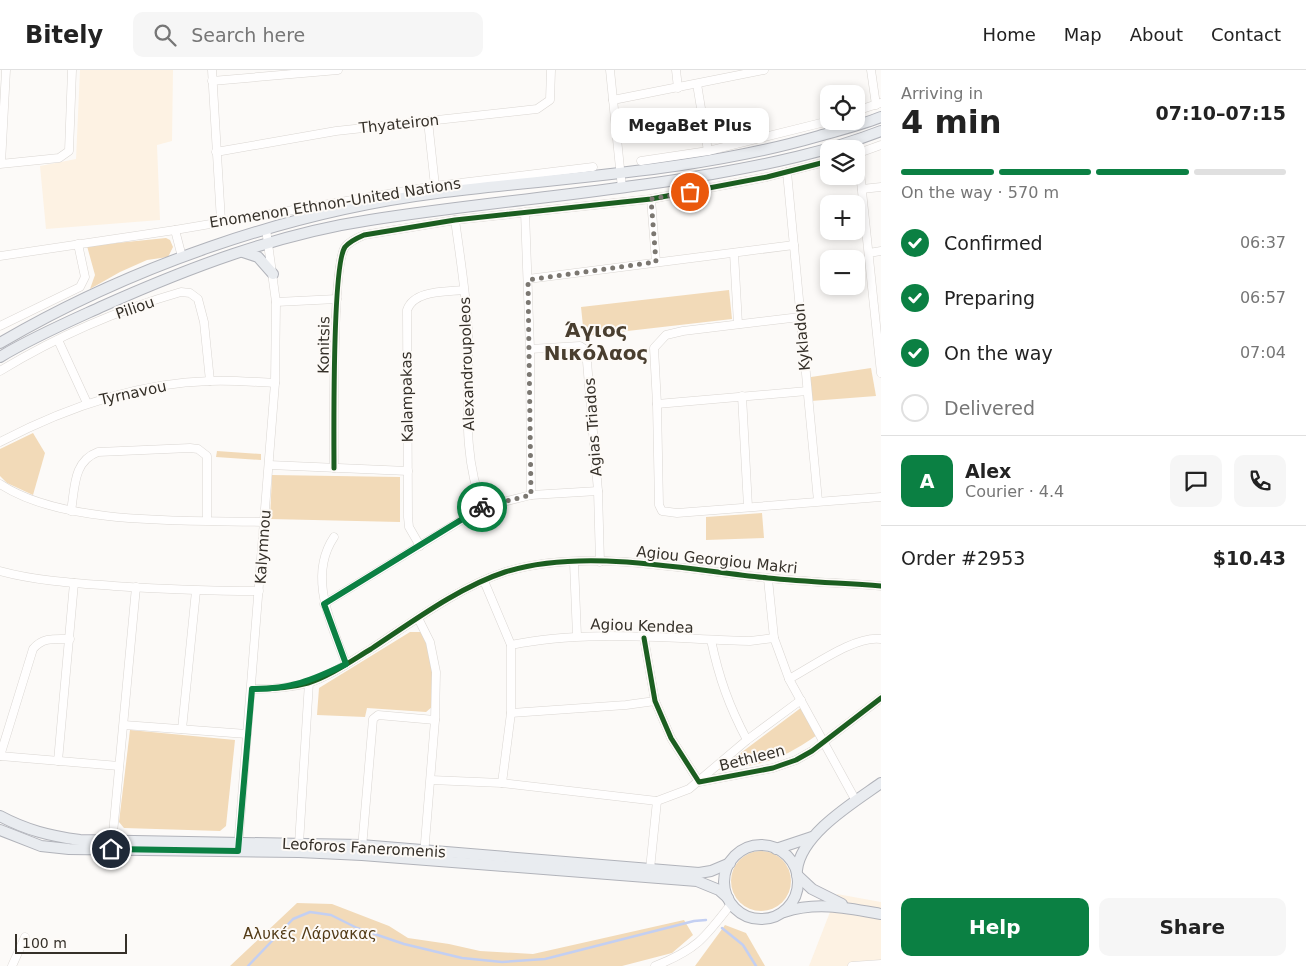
<!DOCTYPE html>
<meta charset="utf-8">
<style>
:root{--surface:#fff;--page:#f6f6f6;--text:#222;--muted:#767676;--line:#e0e0e0;--accent:#0b8043}
body{margin:0;font-family:"DejaVu Sans",sans-serif;background:var(--page);color:var(--text);height:100vh;display:flex;flex-direction:column;font-size:19px;white-space:nowrap}
*{box-sizing:border-box;margin:0}
p{font-size:16px;color:var(--muted)}
.icon{flex:none;width:28px;height:28px;fill:none;stroke:currentColor;stroke-width:2;stroke-linecap:round;stroke-linejoin:round}
.map{position:relative;flex:1;overflow:hidden}
.sheet{display:flex;flex-direction:column;background:var(--surface);width:425px}
.sheet>*{flex:none}
.tools{position:absolute;left:820px;top:15px;display:grid;gap:10px}
.tools a{display:grid;place-items:center;width:45px;height:45px;border-radius:10px;background:var(--surface);box-shadow:0 2px 8px #0003;font-size:25px}
.scale{position:absolute;left:15px;bottom:12px;width:112px;box-sizing:border-box;padding-left:5px;border:2px solid #353029;border-top:0;font-size:14px;line-height:18px;white-space:nowrap;color:#353029;-webkit-text-stroke:4px #fdfaf7;paint-order:stroke}
.pin{position:absolute;display:grid;place-items:center;width:42px;height:42px;color:#fff;margin:-21px;border:2px solid #fff;border-radius:50%;box-shadow:0 1px 5px #0007}
.courier{position:absolute;display:grid;place-items:center;width:50px;height:50px;margin:-25px;border:4px solid #0b8043;border-radius:50%;background:#fff;color:#222;box-shadow:0 1px 6px #0007}
.bubble{position:absolute;height:35px;border-radius:10px;background:var(--surface);box-shadow:0 2px 8px #0003;font-size:16px;font-weight:600;line-height:35px;text-align:center}
.summary em{font-style:normal;font-weight:600}
.summary div{display:flex;flex-direction:column-reverse}
.summary{display:flex;align-items:center;justify-content:space-between;height:85px;padding:0 20px}
h1{font-size:32px;font-weight:600;line-height:38px}
.bar{display:grid;grid-template-columns:repeat(4,1fr);gap:8px 5px;align-content:center;height:60px;padding:0 20px}
.bar i{height:6px;border-radius:4px;background:var(--line)}
.bar .active{background:var(--accent)}
.bar p{grid-column:span 4}
.line{display:flex;align-items:center;gap:12px;padding:0 20px;border-top:1px solid var(--line)}
.line div{flex:1}
.round{display:grid;place-items:center;flex:none;width:52px;height:52px;border-radius:10px;background:var(--page)}
ol{padding:0 20px;list-style:none}
li{display:flex;align-items:center;gap:15px;height:55px}
li p{margin-inline-start:auto}
li .icon{padding:5px;border-radius:50%;background:var(--accent);color:#fff;stroke-width:4}
li:last-child{color:var(--muted)}
li i{width:28px;height:28px;border:2px solid var(--line);border-radius:50%}
.action{display:flex;gap:10px;margin-top:auto;padding:10px 20px}
.action a{flex:1;height:58px;border-radius:10px;background:var(--accent);color:#fff;font-size:20px;font-weight:600;line-height:58px;text-align:center}
.action a+a{background:var(--page);color:var(--text)}
header{display:flex;align-items:center;gap:30px;box-sizing:border-box;height:70px;padding:0 25px;background:var(--surface);border-bottom:1px solid var(--line)}
header strong{font-size:24px}
nav{display:flex;gap:28px;margin-inline-start:auto;font-size:18px}
.search{width:350px;height:45px;background:var(--page);display:flex;align-items:center;gap:12px;box-sizing:border-box;padding:0 18px;border-radius:10px;color:var(--muted);font-size:19px}
main{display:flex;flex:1;min-height:0}
.map>svg:first-child{display:block}
.built{fill:#fdf2e3}
.green{fill:#f2dab8}
.lines{fill:none;stroke-linecap:round;stroke-linejoin:round}
.stream{stroke:#c3cff2;stroke-width:2.5}
.minor-casing{stroke:#dad6d2;stroke-width:9}
.major-casing{stroke:#b1b3ba;stroke-width:12}
.minor{stroke:#fffefe;stroke-width:8}
.major{stroke:#e9ecf0;stroke-width:10}
.cycleway-casing{stroke:#fdfaf7;stroke-width:8}
.cycleway{stroke:#1b5e20;stroke-width:5}
.done{stroke:#7b7771;stroke-width:5;stroke-dasharray:0 9}
.route{stroke:#0b8043;stroke-width:6}
.labels{text-anchor:middle;dominant-baseline:central;stroke-width:4;stroke-linejoin:round;paint-order:stroke}
.street-label{font-size:15px;fill:#353029;stroke:#fdfaf7}
.park-label{font-size:15px;fill:#533b17;stroke:#fdfaf7}
.district-label{font-size:20px;font-weight:bold;fill:#493e2f;stroke:#fdfaf7}
</style>
<header>
<strong>Bitely</strong>
<div class="search"><svg class="icon" aria-label="search" viewBox="0 0 24 24"><circle cx="10" cy="10" r="6"/><path d="M15 15l6 6"/></svg>Search here</div>
<nav><a>Home</a><a>Map</a><a>About</a><a>Contact</a></nav>
</header>
<main>
<div class="map">
<svg width="881" height="896" viewBox="0 0 881 896">
<rect width="100%" height="100%" fill="#fcfaf8"/>
<g class="built">
<path d="M80,0H173L172,71L157,75L160,150L46,159L40,96L76,89Z"/>
<path d="M837,824L881,832V896H809Z"/>
</g>
<g class="green">
<path d="M166,168L170,170L173,177L168,187L147,190L120,202L90,219L95,205L87,176Z"/>
<path d="M729,220L732,249L584,266L581,237Z"/>
<path d="M871,298L876,326L811,331V307Z"/>
<path d="M33,363L45,383L33,425L7,413L0,406V379Z"/>
<path d="M217,381L261,384V390L216,387Z"/>
<path d="M272,405L400,407V452L270,449Z"/>
<path d="M762,443L764,468L706,470V447Z"/>
<path d="M410,562H421C434,585 433,610 433,636L426,642L367,638L365,647L317,645L319,618Z"/>
<path d="M802,637L817,665C780,691 762,695 718,700Z"/>
<path d="M130,660L235,670L226,756L220,761L124,758L119,752Z"/>
<circle cx="761" cy="811" r="30"/>
<path d="M297,833L332,834L389,856L408,868L449,874L480,881L533,884L684,850L693,865L672,883L622,896H230Z"/>
<path d="M725,855L746,863L765,896H695Z"/>
</g>
<g class="lines">
<g class="stream">
<path d="M722,858L743,875L756,896"/>
<path d="M248,896L293,849L310,842L331,845L357,858L404,874L462,888L502,892L545,889L694,851L706,850"/>
</g>
<g class="minor-casing">
<g id="minor">
<path d="M212,0L221,151"/>
<path d="M610,0L622,118"/>
<path d="M676,0L678,18"/>
<path d="M871,0L876,35"/>
<path d="M212,11L338,0"/>
<path d="M697,14L708,81"/>
<path d="M613,30L764,0"/>
<path d="M856,41L880,33"/>
<path d="M428,51L435,116"/>
<path d="M216,82L336,61L537,39L550,30L551,0"/>
<path d="M858,83L881,303"/>
<path d="M856,84L881,75"/>
<path d="M641,91L708,81L829,51"/>
<path d="M1,93L6,0"/>
<path d="M0,94L59,88L69,81L72,0"/>
<path d="M787,102L818,431"/>
<path d="M862,119L881,117"/>
<path d="M651,129L656,192"/>
<path d="M525,142L530,279L531,425"/>
<path d="M455,150C460,186 466,223 468,260C470,318 460,382 483,437"/>
<path d="M175,160L182,187"/>
<path d="M734,183L738,254"/>
<path d="M869,183L881,181"/>
<path d="M0,186L175,160L435,116L593,97"/>
<path d="M528,209L794,175"/>
<path d="M276,232L337,229"/>
<path d="M800,247L683,261L666,265L654,278L657,334L659,435L662,441L677,443L881,427"/>
<path d="M0,256L80,217L85,207L78,174"/>
<path d="M58,270L87,333"/>
<path d="M530,279L580,276L586,280L598,421L600,492"/>
<path d="M0,301C56,267 118,240 181,222L190,223L198,229L204,252L210,311"/>
<path d="M742,326L748,437"/>
<path d="M657,334L807,321"/>
<path d="M0,372C65,338 136,313 210,311C232,310 253,312 275,313"/>
<path d="M269,395L408,401"/>
<path d="M334,398C334,365 332,195 345,177C350,171 357,168 364,165L455,150L651,129L767,107L829,91"/>
<path d="M0,414C63,456 189,450 264,452"/>
<path d="M71,441C75,418 73,391 98,382L190,378L198,379L207,386V450"/>
<path d="M334,467C307,507 332,555 346,594"/>
<path d="M420,476L409,457L408,447L407,240C414,220 445,222 464,220"/>
<path d="M574,493L577,566"/>
<path d="M0,501C37,511 75,513 114,516C162,519 210,521 259,521"/>
<path d="M768,509L774,568L789,609L856,731"/>
<path d="M484,511L511,575V643L502,713"/>
<path d="M324,534L483,437L531,425L598,421"/>
<path d="M418,548L430,572L436,602L435,650L424,785"/>
<path d="M644,568L655,631L671,668L699,712L773,698L796,690L812,681L881,628"/>
<path d="M711,570C719,608 729,636 747,670"/>
<path d="M511,575C586,559 672,569 750,571L774,568"/>
<path d="M789,609C812,597 855,565 881,569"/>
<path d="M252,619C271,619 290,618 308,613C330,606 351,591 371,579C412,552 459,517 505,502C584,477 687,500 768,508C805,512 843,513 881,516"/>
<path d="M511,643L626,635L655,631"/>
<path d="M124,655L247,664"/>
<path d="M182,659L196,521"/>
<path d="M0,686L33,579C43,567 55,569 70,569"/>
<path d="M0,686L119,696"/>
<path d="M58,691L74,513"/>
<path d="M431,710L502,713L657,731"/>
<path d="M657,731L689,719L747,670L801,630"/>
<path d="M112,774L136,517"/>
<path d="M299,774L309,612"/>
<path d="M238,778L275,313L276,232L266,159"/>
<path d="M362,778L373,649L378,645L435,650"/>
<path d="M650,799L657,731"/>
<path d="M12,896L25,867"/>
<path d="M655,896C696,880 705,868 731,834"/>
<path d="M852,896L881,894"/>
</g>
</g>
<g class="major-casing">
<g id="major">
<path d="M243,182L258,187L273,204"/>
<path d="M0,273C130,197 287,142 437,123C565,107 695,102 819,66C840,60 861,55 881,47"/>
<path d="M0,287C33,267 68,252 103,236C188,198 277,164 370,150C483,132 598,124 712,104C769,94 827,82 881,61"/>
<path d="M0,746C26,760 50,766 80,770L361,775L699,803L711,801L730,793"/>
<path d="M0,760L41,776L69,779L299,782L362,785L697,811L719,820L728,828"/>
<circle cx="761" cy="812" r="37"/>
<path d="M776,779L812,767"/>
<path d="M797,800C801,764 853,733 881,713"/>
<path d="M797,805L812,819L842,834"/>
<path d="M784,842C817,831 848,838 881,844"/>
</g>
</g>
<use href="#minor" class="minor"/>
<use href="#major" class="major"/>
<g class="cycleway-casing">
<g id="cycleway">
<path d="M334,398C334,365 332,195 345,177C350,171 357,168 364,165L455,150L651,129L767,107L829,91"/>
<path d="M644,568L655,631L671,668L699,712L773,698L796,690L812,681L881,628"/>
<path d="M252,619C271,619 290,618 308,613C330,606 351,591 371,579C412,552 459,517 505,502C584,477 687,500 768,508C805,512 843,513 881,516"/>
</g>
</g>
<use href="#cycleway" class="cycleway"/>
</g>
<g class="lines">
<path class="done" d="M482,437L531,425L528,210L656,192L651,129L690,122"/>
<path class="route" d="M111,779L238,781L252,619C291,619 311,611 346,594L324,534L482,437"/>
</g>
<g class="labels">
<g class="street-label">
<text transform="translate(399 54) rotate(-6)">Thyateiron</text>
<text transform="translate(335 133) rotate(-9)">Enomenon Ethnon-United Nations</text>
<text transform="translate(135 238) rotate(-19)">Piliou</text>
<text transform="translate(802 267) rotate(-95)">Kykladon</text>
<text transform="translate(324 275) rotate(-89)">Konitsis</text>
<text transform="translate(467 294) rotate(-92)">Alexandroupoleos</text>
<text transform="translate(133 323) rotate(-12)">Tyrnavou</text>
<text transform="translate(407 327) rotate(-91)">Kalampakas</text>
<text transform="translate(593 357) rotate(-94)">Agias Triados</text>
<text transform="translate(263 477) rotate(-86)">Kalymnou</text>
<text transform="translate(717 490) rotate(6)">Agiou Georgiou Makri</text>
<text transform="translate(642 556) rotate(2)">Agiou Kendea</text>
<text transform="translate(752 688) rotate(-14)">Bethleen</text>
<text transform="translate(364 778) rotate(3)">Leoforos Faneromenis</text>
</g>
<g class="park-label">
<text x="310" y="864">Αλυκές Λάρνακας</text>
</g>
<g class="district-label">
<text x="596" y="260">Άγιος<tspan x="596" dy="23">Νικόλαος</tspan></text>
</g>
</g>
</svg>
<div class="tools">
<a><svg class="icon" aria-label="locate" viewBox="0 0 24 24"><circle cx="12" cy="12" r="6"/><path d="M12 2v4M12 18v4M2 12h4M18 12h4"/></svg></a>
<a><svg class="icon" aria-label="layers" viewBox="0 0 24 24"><path d="M12 4l9 5-9 5-9-5zM3 14l9 5 9-5"/></svg></a>
<a>+</a>
<a>−</a>
</div>
<div class="scale">100 m</div>
<div class="pin" style="left:690px;top:122px;background:#ea580c"><svg class="icon" aria-label="bag" viewBox="0 0 24 24"><path d="M5 8h14l-1 12H6zM9 8a3 3 0 0 1 6 0"/></svg></div>
<div class="pin" style="left:111px;top:779px;background:#1f2937"><svg class="icon" aria-label="home" viewBox="0 0 24 24"><path d="M3 11l9-7 9 7M6 9v11h12V9"/></svg></div>
<div class="courier" style="left:482px;top:437px"><svg class="icon" aria-label="bike" viewBox="0 0 24 24"><circle cx="6" cy="16" r="4"/><circle cx="18" cy="16" r="4"/><path d="M6 16l4-8h5l3 8M10 8l3 8H6M13 5h3"/></svg></div>
<div class="bubble" style="left:611px;top:38px;width:158px">MegaBet Plus</div>
</div>
<section class="sheet">
<div class="summary"><div><h1>4 min</h1><p>Arriving in</p></div><em>07:10–07:15</em></div>
<div class="bar"><i class="active"></i><i class="active"></i><i class="active"></i><i></i><p>On the way · 570 m</p></div>
<ol>
<li><svg class="icon" aria-label="check" viewBox="0 0 24 24"><path d="M5 12l5 5 9-10"/></svg>Confirmed<p>06:37</p></li>
<li><svg class="icon" aria-label="check" viewBox="0 0 24 24"><path d="M5 12l5 5 9-10"/></svg>Preparing<p>06:57</p></li>
<li><svg class="icon" aria-label="check" viewBox="0 0 24 24"><path d="M5 12l5 5 9-10"/></svg>On the way<p>07:04</p></li>
<li><i></i>Delivered</li>
</ol>
<div class="line" style="height:90px"><b class="round" style="background:var(--accent);color:#fff">A</b><div><b>Alex</b><p>Courier · 4.4</p></div><a class="round"><svg class="icon" aria-label="chat" viewBox="0 0 24 24"><path d="M4 5h16v11H9l-5 4z"/></svg></a><a class="round"><svg class="icon" aria-label="phone" viewBox="0 0 24 24"><path d="M5 4h4l2 5-3 2q2 4 5 5l2-3 5 2v4C11 20 4 13 5 4z"/></svg></a></div>
<div class="line" style="height:65px"><div>Order #2953</div><b>$10.43</b></div>
<div class="action"><a>Help</a><a>Share</a></div>
</section>
</main>
